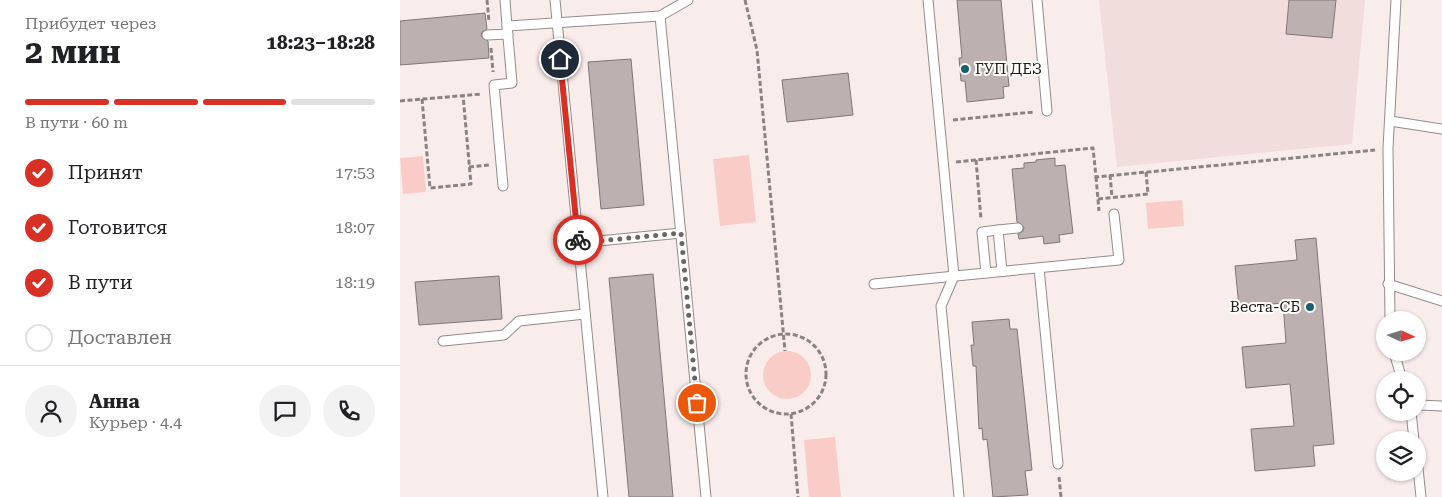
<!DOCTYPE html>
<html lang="ru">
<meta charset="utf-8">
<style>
:root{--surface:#fff;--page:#f2f2f2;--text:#202124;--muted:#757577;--line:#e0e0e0;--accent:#d93025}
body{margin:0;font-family:"Roboto Serif",serif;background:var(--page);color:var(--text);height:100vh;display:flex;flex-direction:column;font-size:19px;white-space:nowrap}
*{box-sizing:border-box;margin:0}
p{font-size:16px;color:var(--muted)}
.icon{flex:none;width:28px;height:28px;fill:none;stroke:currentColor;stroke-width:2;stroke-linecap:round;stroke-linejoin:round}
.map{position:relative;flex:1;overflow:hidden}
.details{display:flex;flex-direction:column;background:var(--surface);width:400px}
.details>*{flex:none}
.needle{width:32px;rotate:94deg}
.fabs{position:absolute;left:976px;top:311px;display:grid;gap:10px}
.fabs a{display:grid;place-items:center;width:50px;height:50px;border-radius:50%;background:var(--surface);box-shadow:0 1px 4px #0004;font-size:25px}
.pin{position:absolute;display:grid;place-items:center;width:42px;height:42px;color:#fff;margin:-21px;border:2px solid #fff;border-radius:50%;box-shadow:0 1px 5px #0007}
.courier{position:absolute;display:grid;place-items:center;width:50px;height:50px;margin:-25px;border:4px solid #d93025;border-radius:50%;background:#fff;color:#222;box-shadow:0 1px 6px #0007}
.overview em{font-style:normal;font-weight:700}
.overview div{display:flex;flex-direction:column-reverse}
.overview{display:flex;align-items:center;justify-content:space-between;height:85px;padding:0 25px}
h1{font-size:32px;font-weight:700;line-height:38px}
.bar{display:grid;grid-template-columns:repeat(4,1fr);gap:8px 5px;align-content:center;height:60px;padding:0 25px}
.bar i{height:6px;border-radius:4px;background:var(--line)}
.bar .active{background:var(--accent)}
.bar p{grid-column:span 4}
.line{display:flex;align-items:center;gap:12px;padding:0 25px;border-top:1px solid var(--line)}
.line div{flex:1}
.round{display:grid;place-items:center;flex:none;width:52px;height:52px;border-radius:26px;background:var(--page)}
ol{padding:0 25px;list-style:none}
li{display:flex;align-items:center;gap:15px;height:55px}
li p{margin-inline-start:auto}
li .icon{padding:5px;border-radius:50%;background:var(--accent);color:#fff;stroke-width:4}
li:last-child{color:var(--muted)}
li i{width:28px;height:28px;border:2px solid var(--line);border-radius:50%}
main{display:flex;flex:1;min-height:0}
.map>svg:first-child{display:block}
.built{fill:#f1dddb}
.green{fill:#faccc7}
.building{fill:#bcb1b0;stroke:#807675}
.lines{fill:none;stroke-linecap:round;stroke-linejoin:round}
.service-casing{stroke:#958b8a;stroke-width:11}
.path{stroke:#8b8382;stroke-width:3;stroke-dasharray:5 2.5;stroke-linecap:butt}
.service{stroke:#fff;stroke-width:9}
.done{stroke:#6c6564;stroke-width:5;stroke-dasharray:0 9}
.route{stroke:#d93025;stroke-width:6}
.poi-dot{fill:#1a6071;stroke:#fffdfc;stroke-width:2}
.labels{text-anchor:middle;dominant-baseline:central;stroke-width:4;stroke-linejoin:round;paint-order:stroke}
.poi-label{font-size:15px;fill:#201c1b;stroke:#fffdfc;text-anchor:start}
</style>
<main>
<section class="details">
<div class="overview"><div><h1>2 мин</h1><p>Прибудет через</p></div><em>18:23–18:28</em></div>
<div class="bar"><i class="active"></i><i class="active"></i><i class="active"></i><i></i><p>В пути · 60 m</p></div>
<ol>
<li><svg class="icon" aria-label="check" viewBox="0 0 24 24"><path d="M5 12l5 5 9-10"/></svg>Принят<p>17:53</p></li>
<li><svg class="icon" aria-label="check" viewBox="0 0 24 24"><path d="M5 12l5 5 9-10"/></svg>Готовится<p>18:07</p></li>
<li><svg class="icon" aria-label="check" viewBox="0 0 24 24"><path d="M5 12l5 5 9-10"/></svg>В пути<p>18:19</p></li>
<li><i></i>Доставлен</li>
</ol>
<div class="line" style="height:90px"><a class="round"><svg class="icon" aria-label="person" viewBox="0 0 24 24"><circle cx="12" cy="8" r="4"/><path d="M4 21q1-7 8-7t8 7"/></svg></a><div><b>Анна</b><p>Курьер · 4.4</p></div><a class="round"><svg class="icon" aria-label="chat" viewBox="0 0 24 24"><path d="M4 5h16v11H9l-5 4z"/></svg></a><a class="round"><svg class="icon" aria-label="phone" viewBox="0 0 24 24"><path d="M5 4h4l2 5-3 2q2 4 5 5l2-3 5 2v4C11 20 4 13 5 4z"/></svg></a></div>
</section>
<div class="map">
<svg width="1042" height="497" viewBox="0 0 1042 497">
<rect width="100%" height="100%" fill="#f9edec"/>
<path class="built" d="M699,0H965L952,144L717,167Z"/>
<g class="green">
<path d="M349,155L356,222L320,226L313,159Z"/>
<path d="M23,156L26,192L3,194L0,158Z"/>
<path d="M782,200L784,226L748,229L746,203Z"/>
<circle cx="387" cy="375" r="24"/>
<path d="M435,437L441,497H409L404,440Z"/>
</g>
<g class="building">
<path d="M557,0H601L609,86L603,87L604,98L567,102L565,81H561L559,58H562Z"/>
<path d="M889,0H936L932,38L886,34Z"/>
<path d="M85,13L87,29L82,32L81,36L88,41L89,58L0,65V21Z"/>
<path d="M231,59L244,205L201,209L188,62Z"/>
<path d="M448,73L453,115L387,122L382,80Z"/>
<path d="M655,158V166L665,165L673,233L659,235L660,242L644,244L643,236L619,239L618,234L623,231L624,227L617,222L612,169L624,168V163L636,162V160Z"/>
<path d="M916,238L934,444L913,446L915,466L855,471L851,429L894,426L890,384L846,388L842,347L886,343L883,303L839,307L835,266L897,260L895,240Z"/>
<path d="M253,274L273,497H229L209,278Z"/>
<path d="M99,276L102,319L19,325L15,282Z"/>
<path d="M609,319L610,329H617L632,470L625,471L628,495L593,497L587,439L583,440L582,428L579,429L576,366H573L571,345H574L572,322Z"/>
</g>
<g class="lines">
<g class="service-casing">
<g id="service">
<path d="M105,0L107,26L260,16L288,0"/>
<path d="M155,0L203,497"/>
<path d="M528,0L554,276L541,306L559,497"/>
<path d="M637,0L647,111"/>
<path d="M260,16L306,497"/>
<path d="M87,35L108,34"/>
<path d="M990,121L1042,129"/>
<path d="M103,186L94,85L112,83L107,26"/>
<path d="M178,243L281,233"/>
<path d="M639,268L658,464"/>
<path d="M602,271L598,230L618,228"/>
<path d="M586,273L582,232L598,230"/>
<path d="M474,284L719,260L714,214"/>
<path d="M988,284L1042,301"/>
<path d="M990,320L988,148L996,0"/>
<path d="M43,341L104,335L119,321L185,314"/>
<path d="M994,352L1002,380"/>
<path d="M1018,405L1042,406"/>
<path d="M1011,412L1014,440"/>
<path d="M1018,468L1021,497"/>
</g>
</g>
<g class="path">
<path d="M87,0L89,22"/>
<path d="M345,0L357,50L385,351"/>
<path d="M91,48L93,72"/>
<path d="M22,99L30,188L71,184L63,95"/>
<path d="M0,101L82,94"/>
<path d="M553,120L634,112"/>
<path d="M576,160L581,219"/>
<path d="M556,162L693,148L696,177L975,150"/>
<path d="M69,167L89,165"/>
<path d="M710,175L712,197"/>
<path d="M696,177L699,211"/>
<path d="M698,199L748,194L746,172"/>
<circle cx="386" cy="374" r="40"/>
<path d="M391,414L398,497"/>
<path d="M659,477L661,497"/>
</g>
<use href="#service" class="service"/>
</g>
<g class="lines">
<path class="done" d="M178,240V243L281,233L297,403"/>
<path class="route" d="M160,59L178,240"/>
</g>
<g class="poi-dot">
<circle cx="565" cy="69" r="5"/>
<circle cx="910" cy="307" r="5"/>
</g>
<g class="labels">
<g class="poi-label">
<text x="575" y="69">ГУП ДЕЗ</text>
<text x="900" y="307" text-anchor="end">Веста-СБ</text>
</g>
</g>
</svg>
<div class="fabs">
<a><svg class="needle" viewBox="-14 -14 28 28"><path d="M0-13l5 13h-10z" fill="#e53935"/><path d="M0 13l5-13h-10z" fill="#757577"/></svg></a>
<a><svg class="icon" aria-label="locate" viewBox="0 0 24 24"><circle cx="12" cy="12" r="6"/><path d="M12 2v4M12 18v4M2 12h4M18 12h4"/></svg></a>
<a><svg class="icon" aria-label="layers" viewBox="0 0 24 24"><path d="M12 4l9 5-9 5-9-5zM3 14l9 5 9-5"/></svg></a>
</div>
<div class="pin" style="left:297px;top:403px;background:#ea580c"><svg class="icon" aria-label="bag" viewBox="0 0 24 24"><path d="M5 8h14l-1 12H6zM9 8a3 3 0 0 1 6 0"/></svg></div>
<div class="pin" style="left:160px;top:59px;background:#1f2937"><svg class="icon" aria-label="home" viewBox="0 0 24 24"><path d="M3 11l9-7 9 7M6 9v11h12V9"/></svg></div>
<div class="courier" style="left:178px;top:240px"><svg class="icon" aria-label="bike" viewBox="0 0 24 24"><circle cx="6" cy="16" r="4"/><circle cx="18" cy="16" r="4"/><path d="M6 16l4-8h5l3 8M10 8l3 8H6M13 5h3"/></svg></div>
</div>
</main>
